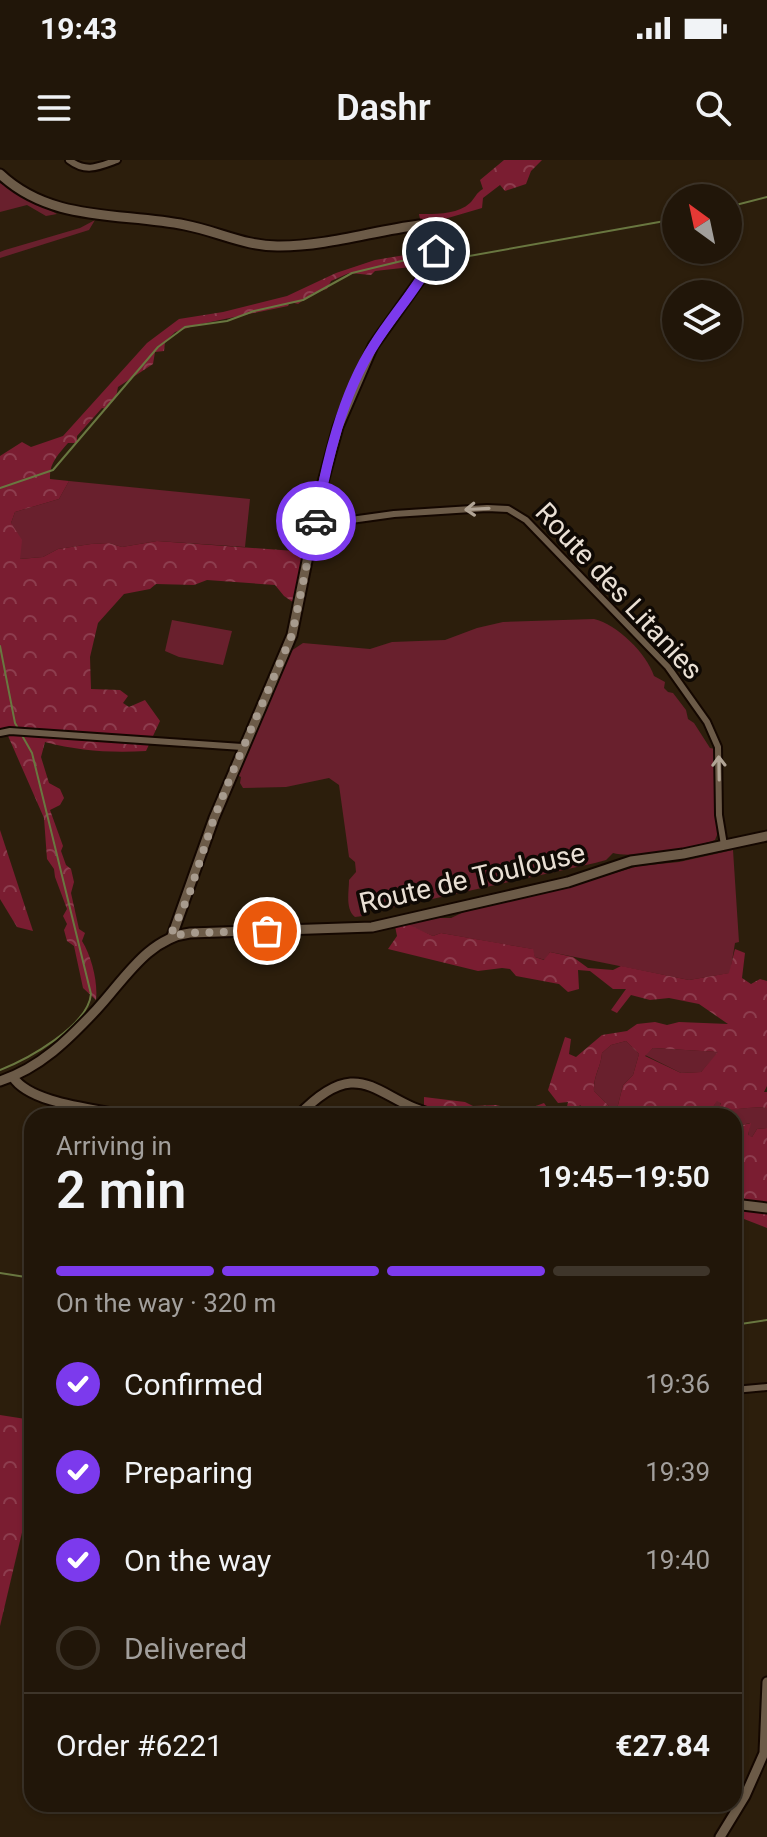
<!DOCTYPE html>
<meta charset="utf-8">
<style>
:root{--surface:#211609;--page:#291f12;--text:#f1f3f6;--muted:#a29f9c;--line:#3e352a;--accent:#7c3aed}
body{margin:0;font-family:Roboto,sans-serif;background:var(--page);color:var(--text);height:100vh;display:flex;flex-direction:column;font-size:30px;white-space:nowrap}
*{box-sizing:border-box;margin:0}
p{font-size:26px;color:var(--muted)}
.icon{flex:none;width:44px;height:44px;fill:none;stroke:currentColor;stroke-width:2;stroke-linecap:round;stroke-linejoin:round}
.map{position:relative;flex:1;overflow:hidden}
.side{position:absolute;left:24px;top:948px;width:718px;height:704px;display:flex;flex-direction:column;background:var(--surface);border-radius:24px;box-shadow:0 2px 6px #0004,0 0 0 2px var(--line)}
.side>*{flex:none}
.needle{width:52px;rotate:327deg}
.buttons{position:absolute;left:662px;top:24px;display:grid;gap:16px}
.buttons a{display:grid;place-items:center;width:80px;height:80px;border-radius:50%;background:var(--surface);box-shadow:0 2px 6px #0004,0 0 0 2px var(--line);font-size:40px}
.pin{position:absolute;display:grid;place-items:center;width:68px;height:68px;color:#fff;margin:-34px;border:4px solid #fff;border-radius:50%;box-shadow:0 2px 8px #0007}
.courier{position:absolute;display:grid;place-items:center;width:80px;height:80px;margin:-40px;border:6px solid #7c3aed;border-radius:50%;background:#fff;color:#222;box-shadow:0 2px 10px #0007}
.head em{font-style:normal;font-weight:600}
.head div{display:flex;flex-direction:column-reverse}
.head{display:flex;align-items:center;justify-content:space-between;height:136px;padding:0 32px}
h1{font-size:52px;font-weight:600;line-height:60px}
.bar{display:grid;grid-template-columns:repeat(4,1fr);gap:12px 8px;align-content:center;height:96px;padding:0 32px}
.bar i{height:10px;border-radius:6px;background:var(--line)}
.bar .current{background:var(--accent)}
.bar p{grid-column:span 4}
.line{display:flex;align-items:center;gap:20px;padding:0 32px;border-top:2px solid var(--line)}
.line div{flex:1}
ol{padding:0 32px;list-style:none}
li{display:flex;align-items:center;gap:24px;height:88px}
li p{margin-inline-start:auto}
li .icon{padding:8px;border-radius:50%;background:var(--accent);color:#fff;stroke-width:4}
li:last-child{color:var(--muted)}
li i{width:44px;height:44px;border:4px solid var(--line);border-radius:50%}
.status{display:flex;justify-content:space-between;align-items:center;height:56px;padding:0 40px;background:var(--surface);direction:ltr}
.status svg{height:22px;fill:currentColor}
header{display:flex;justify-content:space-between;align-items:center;height:104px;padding:0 32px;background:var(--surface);font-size:36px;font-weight:600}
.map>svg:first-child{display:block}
.grass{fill:#69202d}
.forest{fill:url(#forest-crowns);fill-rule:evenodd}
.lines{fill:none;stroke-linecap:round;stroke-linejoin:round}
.stream{stroke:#697740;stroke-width:2}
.street-casing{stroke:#140700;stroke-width:10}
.secondary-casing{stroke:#140700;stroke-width:13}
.street{stroke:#6c5b48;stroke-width:6}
.secondary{stroke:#6c5b48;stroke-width:9}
.oneway{stroke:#b1a495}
.done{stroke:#a79b8e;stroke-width:8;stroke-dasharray:0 14.4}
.route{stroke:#7c3aed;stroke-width:10}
.labels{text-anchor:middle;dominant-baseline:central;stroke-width:7;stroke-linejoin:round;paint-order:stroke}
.street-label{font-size:28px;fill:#e9dfd4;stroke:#0f0904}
</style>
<div class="status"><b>19:43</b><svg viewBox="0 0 49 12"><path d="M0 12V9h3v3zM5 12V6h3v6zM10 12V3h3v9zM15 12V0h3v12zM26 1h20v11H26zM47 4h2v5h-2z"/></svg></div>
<header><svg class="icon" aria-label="menu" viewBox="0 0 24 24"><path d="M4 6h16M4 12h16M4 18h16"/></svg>Dashr<svg class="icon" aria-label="search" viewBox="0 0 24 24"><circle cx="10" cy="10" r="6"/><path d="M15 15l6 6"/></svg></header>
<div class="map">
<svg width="767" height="1677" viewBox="0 0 767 1677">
<defs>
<pattern id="forest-crowns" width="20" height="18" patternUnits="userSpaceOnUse" patternTransform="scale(2)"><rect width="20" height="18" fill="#7a1d31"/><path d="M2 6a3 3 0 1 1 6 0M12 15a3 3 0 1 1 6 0" fill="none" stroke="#8d3d4e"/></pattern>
</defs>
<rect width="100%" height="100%" fill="#2c1e0c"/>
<g class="grass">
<path d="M0,23L57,54L46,56L27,45L0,52Z"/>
<path d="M95,60L89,70L0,98V92L5,90L80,68Z"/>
<path d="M69,321L250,339L245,387L157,381L122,387L109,383L91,384L58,389L43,397L19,399L11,363L15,352L59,339Z"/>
<path d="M594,459C617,464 647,494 654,516L665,522L664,528L668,532L673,533L686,550L688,559L694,563L710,588L715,589L717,675L715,680C694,688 632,699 613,693L606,700L595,703L396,747L365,750L363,756L355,757C345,749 349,732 349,720L356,712L355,702L349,697L339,625L329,618L286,627L243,628L240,623L241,617L237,615L291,491L303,483L370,489L392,482L445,480L477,468L503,462Z"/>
<path d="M172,460L232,471L223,505L179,497L165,491Z"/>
<path d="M733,690L739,782L735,783L730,813L689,820L550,792L545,800L535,797L532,789L441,773L433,776L407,765L435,758H451L466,751L558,730L638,706L679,702Z"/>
<path d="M626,881L639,894L633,915L623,925L616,953L594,931C593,916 601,907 602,893L611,885Z"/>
<path d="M653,888L719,892L701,912L681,913L645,895Z"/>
<path d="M717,940L721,942L719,950C736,950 750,946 767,948V968L757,969L752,977L748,976L750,963L734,967V956H689L697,948L713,947Z"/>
</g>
<g class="forest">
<path d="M504,0H542L531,11L526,24L505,31L500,25L483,38L482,48L441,60L420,59L419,54C435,54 457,55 470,43C475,38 476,33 483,29L480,20Z"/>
<path d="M417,93L428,94L420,106L375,111L371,115L349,113L331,121L327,129L313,133L298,144L290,142L288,146L196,165L175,172L165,182L164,191L155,192L153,204L118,227L116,237L106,249L102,248L77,276V283H68C58,295 49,303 50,319L69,321L59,339L15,352L11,363L22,380L20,399L43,397L58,389L91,384L109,383L122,387L157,381L308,392L297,445L284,436L275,425L207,420L194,425L156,424L150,429L124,434L98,463L90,497L91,529L120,530L128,536L123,543L129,547L145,540L160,561L146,591C111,593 79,591 45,582L41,597L49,623L60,629L64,638L60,645L50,650L63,686L61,691L66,705L71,709L74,722L71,733L79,769L85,773L82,781C92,797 98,823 96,840L83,828L74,786L67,781L64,770L67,764L63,756L67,749L55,717L54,709L47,699L44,658L5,569L0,570V296L22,282L31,287L63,276L147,183L179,159L223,152L287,136L336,113L375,100Z"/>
<path d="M0,670L33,771L17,767L0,739Z"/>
<path d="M405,763L433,776L441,773L533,789L535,797L544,800L550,792L573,797L588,808L613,810L621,806L689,820L729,813L735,789L745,793L742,818L751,824L760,819L767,821V926L764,932H767V948C750,946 735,950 718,951L721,943L717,941L713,947L697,948L689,956H591L580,945L576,952L577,956H565L568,942L558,943L548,930L565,877L571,879L569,894L576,897L602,875L627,871L637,864L655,862L667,865L679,862L728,864L699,844L669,838L650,840L631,835L617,853L611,850L626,829H613L590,811L578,810L579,829L568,832L559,824L516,816L510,809L502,808L478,811L388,789L397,776L395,766ZM626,881L639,894L633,915L623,925L616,953L594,931C593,916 601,907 602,893L611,885ZM653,888L718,892L701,912L681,913L645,896Z"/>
<path d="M424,937L465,942L473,946L496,945L522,951L544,943L553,956H444L424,949Z"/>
<path d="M751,963L748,975L752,977L757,969L767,968V1068L744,1059L734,1060V967Z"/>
<path d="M0,1255L32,1260V1330L0,1466Z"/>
</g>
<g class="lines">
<g class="stream">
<path d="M728,47L767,37"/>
<path d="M437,98H458L676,59"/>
<path d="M0,328L53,310L158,187L185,167L227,161L254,151L303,140L352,113L414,98H426"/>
<path d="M0,486L15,563L32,593L91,834C88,866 28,899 0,910"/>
<path d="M0,1113L32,1118"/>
<path d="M734,1165L767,1160"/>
</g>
<g class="street-casing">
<g id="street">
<path d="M69,0C86,13 98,7 117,0"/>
<path d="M315,365L394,354L487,348L508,349L526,360L668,507L707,562L718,587L719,655L724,685"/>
<path d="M0,573L10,571L242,587"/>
<path d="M734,1230L767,1227"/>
</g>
</g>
<g class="secondary-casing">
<g id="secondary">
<path d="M0,14C52,63 121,52 185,65C217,71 247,87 280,86C327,86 373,71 419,65L435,68L440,76L427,110L373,186L338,267L323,322L292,475L214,658L172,776"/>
<path d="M13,917C30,944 97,949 127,956"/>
<path d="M0,921C40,908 69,879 97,849C124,820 148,778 190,773L372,767L568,722L631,701L683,694L767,676"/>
<path d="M298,956C363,888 377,944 440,956"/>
<path d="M734,1044L767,1048"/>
<path d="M720,1677L745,1636L764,1593L767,1522"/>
</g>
</g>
<use href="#street" class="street"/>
<use href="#secondary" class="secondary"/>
</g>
<defs><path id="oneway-shaft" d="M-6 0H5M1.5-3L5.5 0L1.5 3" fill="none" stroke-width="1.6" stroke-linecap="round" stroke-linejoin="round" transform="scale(2)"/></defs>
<g class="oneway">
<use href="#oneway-shaft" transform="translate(477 349) rotate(177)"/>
<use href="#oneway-shaft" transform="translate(719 608) rotate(-91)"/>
</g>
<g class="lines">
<path class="done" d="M267,771L190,773L172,776V772L189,735L214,658L233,611L292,475L316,361"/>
<path class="route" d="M316,361C326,304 342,234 374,185C394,153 420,126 436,91"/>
</g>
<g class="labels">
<g class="street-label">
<text transform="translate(619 431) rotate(47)">Route des Litanies</text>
<text transform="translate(472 718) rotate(-13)">Route de Toulouse</text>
</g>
</g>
</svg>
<div class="buttons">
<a><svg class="needle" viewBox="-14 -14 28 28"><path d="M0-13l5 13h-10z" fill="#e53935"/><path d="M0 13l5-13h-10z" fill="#a29f9c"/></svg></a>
<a><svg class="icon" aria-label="layers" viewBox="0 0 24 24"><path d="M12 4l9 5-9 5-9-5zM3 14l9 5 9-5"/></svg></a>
</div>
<div class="pin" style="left:267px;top:771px;background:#ea580c"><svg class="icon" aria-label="bag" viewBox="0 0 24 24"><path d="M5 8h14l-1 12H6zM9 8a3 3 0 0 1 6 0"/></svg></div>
<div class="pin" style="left:436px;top:91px;background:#1f2937"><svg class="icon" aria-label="home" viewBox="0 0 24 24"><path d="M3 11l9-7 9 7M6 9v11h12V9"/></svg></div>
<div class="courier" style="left:316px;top:361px"><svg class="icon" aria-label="car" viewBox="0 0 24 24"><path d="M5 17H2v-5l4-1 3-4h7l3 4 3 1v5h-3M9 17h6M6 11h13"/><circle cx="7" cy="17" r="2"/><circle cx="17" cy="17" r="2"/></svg></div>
<section class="side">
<div class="head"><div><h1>2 min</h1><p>Arriving in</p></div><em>19:45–19:50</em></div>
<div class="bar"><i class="current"></i><i class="current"></i><i class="current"></i><i></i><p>On the way · 320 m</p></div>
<ol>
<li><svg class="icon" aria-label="check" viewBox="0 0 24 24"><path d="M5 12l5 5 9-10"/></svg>Confirmed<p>19:36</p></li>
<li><svg class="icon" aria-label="check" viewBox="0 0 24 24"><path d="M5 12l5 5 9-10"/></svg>Preparing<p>19:39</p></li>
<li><svg class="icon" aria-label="check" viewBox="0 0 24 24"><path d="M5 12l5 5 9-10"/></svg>On the way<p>19:40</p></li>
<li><i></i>Delivered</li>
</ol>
<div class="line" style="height:104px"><div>Order #6221</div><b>€27.84</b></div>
</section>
</div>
